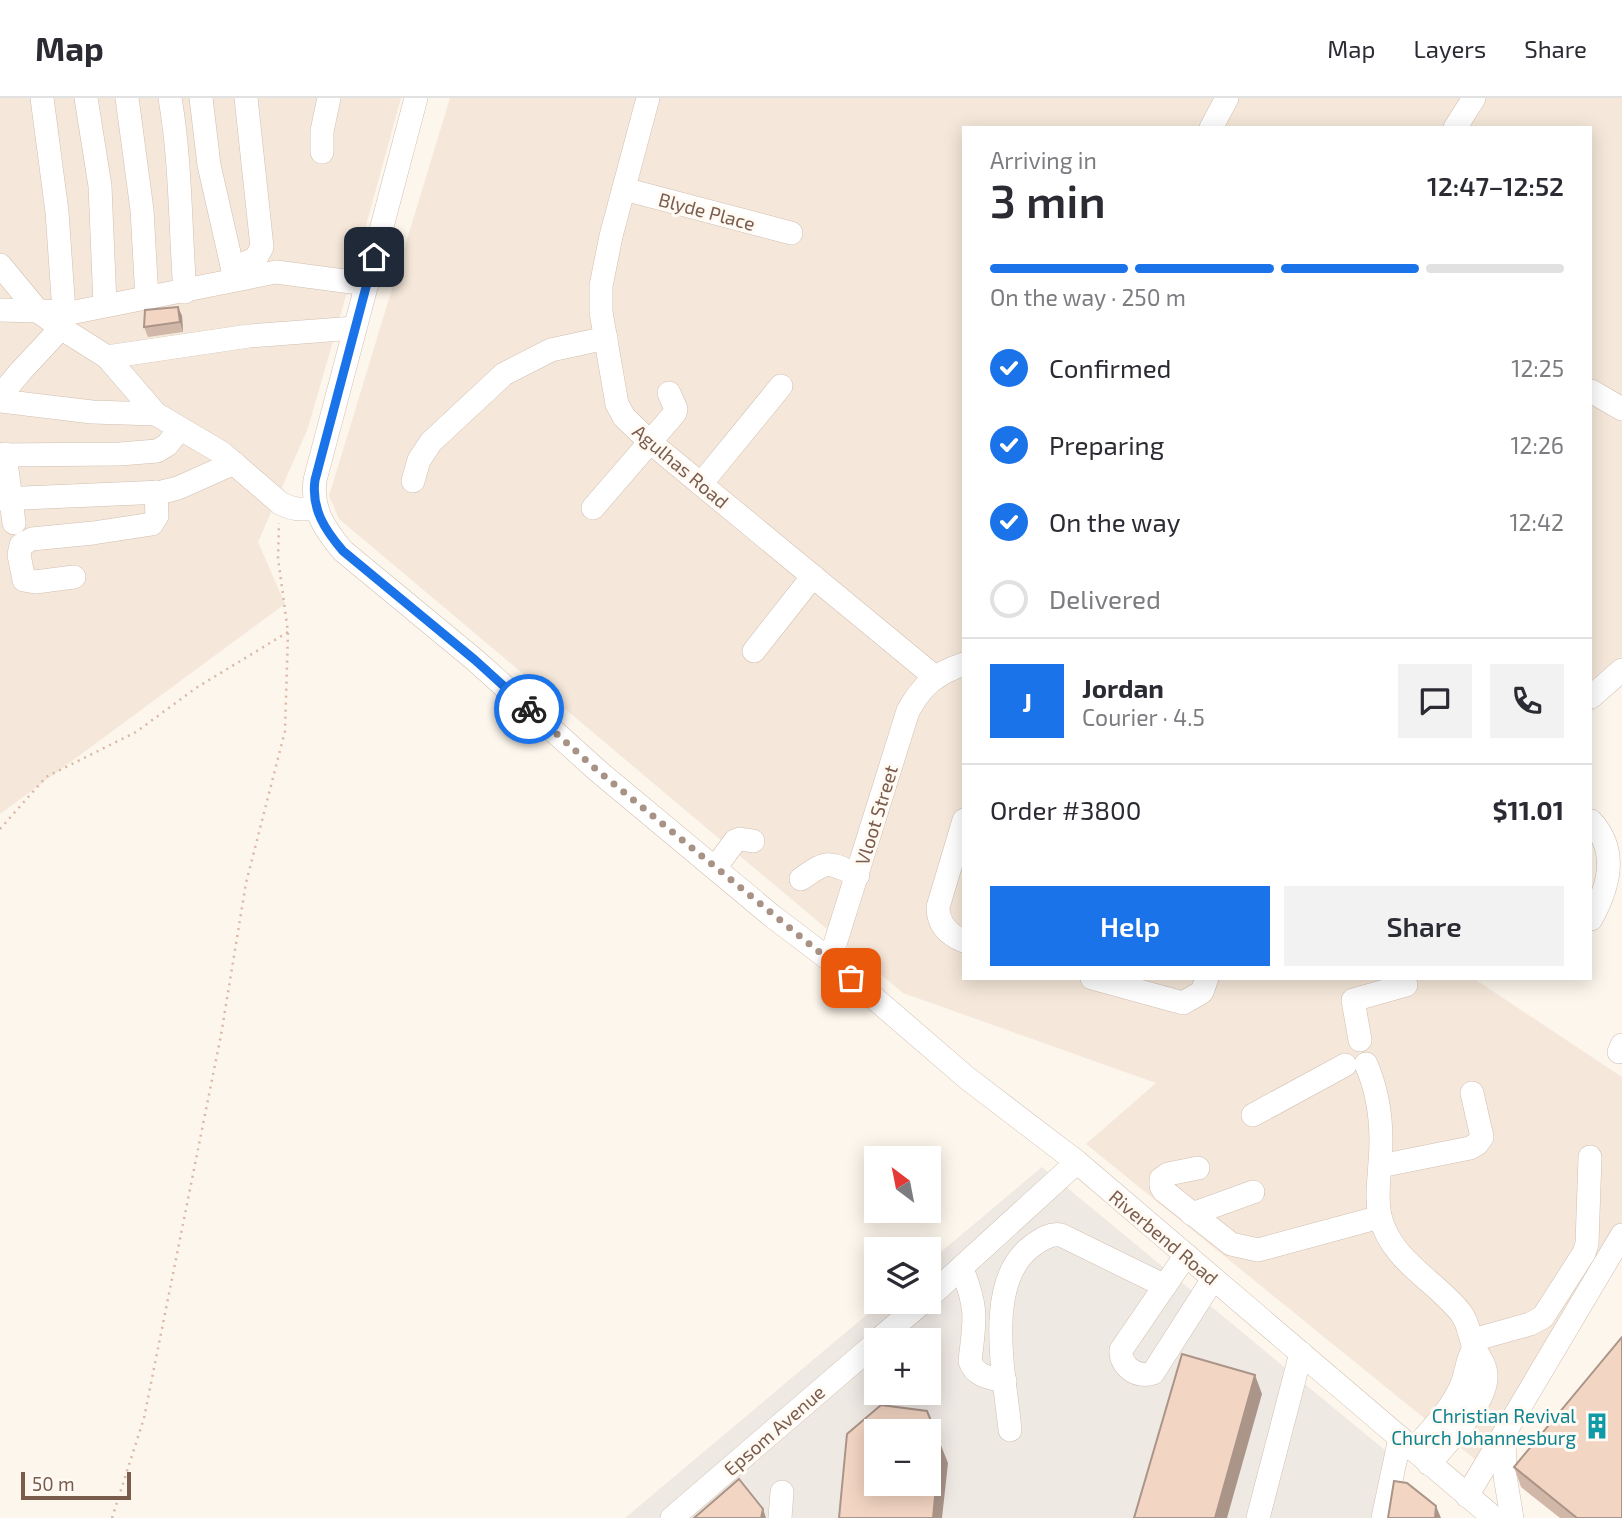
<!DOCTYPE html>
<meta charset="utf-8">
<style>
:root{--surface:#fff;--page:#f2f2f3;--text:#2b2b33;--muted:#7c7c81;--line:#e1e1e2;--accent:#1a73e8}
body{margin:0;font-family:"Exo 2",sans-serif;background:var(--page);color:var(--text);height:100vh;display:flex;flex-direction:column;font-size:26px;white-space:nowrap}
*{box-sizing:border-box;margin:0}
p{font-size:23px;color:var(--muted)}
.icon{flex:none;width:38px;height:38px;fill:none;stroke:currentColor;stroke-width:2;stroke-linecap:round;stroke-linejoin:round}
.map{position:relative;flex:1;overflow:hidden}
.details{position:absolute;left:962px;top:28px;width:630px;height:854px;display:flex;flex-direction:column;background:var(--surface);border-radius:0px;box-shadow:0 4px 18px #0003}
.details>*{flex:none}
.needle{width:46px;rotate:328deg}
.tools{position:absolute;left:864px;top:1048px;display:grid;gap:14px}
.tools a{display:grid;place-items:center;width:77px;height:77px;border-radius:0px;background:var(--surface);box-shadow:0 4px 18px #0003;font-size:35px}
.scale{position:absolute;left:21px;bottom:18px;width:110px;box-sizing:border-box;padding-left:7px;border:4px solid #7a5c4d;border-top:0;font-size:19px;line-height:24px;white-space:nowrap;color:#7a5c4d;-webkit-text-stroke:5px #fffaf3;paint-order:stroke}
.pin{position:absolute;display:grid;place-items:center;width:60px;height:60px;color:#fff;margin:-30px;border-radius:14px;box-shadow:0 4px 10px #0006}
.courier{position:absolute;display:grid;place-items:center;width:70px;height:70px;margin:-35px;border:5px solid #1a73e8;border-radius:50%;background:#fff;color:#222;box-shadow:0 2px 9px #0007}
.overview em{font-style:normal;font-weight:600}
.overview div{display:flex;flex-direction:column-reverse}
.overview{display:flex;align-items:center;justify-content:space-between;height:119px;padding:0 28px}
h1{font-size:46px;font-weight:600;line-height:52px}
.bar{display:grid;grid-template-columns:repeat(4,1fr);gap:10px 7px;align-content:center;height:84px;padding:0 28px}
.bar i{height:9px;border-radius:5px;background:var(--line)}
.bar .on{background:var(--accent)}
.bar p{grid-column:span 4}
.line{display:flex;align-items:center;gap:18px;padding:0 28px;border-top:2px solid var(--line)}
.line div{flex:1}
.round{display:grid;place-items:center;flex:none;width:74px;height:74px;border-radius:0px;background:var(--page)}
ol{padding:0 28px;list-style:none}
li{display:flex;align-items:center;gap:21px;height:77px}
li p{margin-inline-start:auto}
li .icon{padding:7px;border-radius:50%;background:var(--accent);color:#fff;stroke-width:4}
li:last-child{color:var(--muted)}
li i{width:38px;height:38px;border:4px solid var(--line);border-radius:50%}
.cta{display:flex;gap:14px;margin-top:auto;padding:14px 28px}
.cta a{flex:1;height:80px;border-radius:0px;background:var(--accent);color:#fff;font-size:28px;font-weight:600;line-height:80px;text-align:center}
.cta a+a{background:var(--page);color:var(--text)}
header{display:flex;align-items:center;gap:42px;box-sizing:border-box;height:98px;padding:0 35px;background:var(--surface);border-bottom:2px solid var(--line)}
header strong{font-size:33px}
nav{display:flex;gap:38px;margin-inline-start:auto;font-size:24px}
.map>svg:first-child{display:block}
.residential{fill:#f5e8da}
.industrial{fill:#efe9e4;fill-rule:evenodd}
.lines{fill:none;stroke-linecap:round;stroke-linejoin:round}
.minor-casing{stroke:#d1beb0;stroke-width:24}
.path{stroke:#d9b8a5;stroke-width:2.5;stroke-dasharray:2 5;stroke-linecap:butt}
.minor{stroke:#fff;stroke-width:23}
.wall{fill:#d1b7a8}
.shaded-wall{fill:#aa9588}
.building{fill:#f3d5c3;stroke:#aa9588;stroke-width:2;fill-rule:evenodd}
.done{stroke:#a89285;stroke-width:7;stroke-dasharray:0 12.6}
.route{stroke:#1a73e8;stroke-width:9}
.labels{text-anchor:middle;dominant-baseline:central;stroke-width:6;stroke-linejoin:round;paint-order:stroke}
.street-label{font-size:19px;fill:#7a5c4d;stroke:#fffaf3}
.culture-label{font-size:19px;fill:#0d838f;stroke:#fffaf3;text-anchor:end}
</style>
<header>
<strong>Map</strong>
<nav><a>Map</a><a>Layers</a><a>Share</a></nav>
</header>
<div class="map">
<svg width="1622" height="1420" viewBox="0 0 1622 1420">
<rect width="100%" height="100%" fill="#fdf6ec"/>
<g class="residential">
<path d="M0,0H401L364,135L308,330L258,444L285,506L0,716Z"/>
<path d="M450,0H1622V588L1591,614V30H964V880H1473L1622,979V1127L1477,1363L1086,1046L1156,985L903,895L339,421L329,398Z"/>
</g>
<path class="industrial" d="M1042,1069L1403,1367L1394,1420H625L882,1204H929V1164ZM877,1242H929V1295H877ZM877,1334H929V1386H877Z"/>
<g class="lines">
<g class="minor-casing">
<g id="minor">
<path d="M42,0L57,114L64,214"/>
<path d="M86,0L100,88L105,207"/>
<path d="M127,0L142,112L147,201"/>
<path d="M170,0C181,64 180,129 185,194"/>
<path d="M201,0L209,67L235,181"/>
<path d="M416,0L315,382C311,411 325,432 343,453L475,562L598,673L772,818L830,862L967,980L1077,1064L1494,1420"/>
<path d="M648,0L611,138L601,188V214L617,306L624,319L650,344L935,579"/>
<path d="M1211,30L1227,0"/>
<path d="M1455,30L1474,0"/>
<path d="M322,54V33L329,0"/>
<path d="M624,91L791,135"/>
<path d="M0,167L38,213L61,230L107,259L156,316L222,355L280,405C293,412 302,412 316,410"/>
<path d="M233,171L256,160L262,149L246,0"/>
<path d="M0,212L75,214L276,174L367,186"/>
<path d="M107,259L249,238L355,230"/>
<path d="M1591,293L1622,311"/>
<path d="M0,298L21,273L61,230"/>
<path d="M0,303L92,314L156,316"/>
<path d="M5,356L14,425"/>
<path d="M0,357L120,356L157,353L167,347L180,331"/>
<path d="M413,383L419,362L431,344L504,276L551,252L606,240"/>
<path d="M701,386L781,288"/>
<path d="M0,401L162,394L178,390L234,365"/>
<path d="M593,410L675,315L676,311L669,295"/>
<path d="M74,479L35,484L24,482L19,457L21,447L32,441L93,435L152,426L157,418L156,394"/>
<path d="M754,553L813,478"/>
<path d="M1591,599L1622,572"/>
<path d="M964,722L938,809C938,827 949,837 964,843"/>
<path d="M1591,723C1619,753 1609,789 1591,821"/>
<path d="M715,770L735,743L740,741L753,743"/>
<path d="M801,781C829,761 827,764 858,777"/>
<path d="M830,862L908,613C922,587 937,575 964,566"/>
<path d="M1092,880L1183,905L1202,894L1207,880"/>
<path d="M1360,942L1353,902L1406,887"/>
<path d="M1619,954L1622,947"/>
<path d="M1366,966C1380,998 1383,1030 1380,1065C1379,1082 1376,1100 1380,1118C1391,1163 1435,1182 1461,1215C1469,1226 1469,1237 1474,1249C1479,1260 1486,1266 1486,1278C1487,1305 1446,1346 1429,1366"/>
<path d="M1253,1017L1345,967"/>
<path d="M1380,1068L1470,1050L1477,1046L1482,1039L1472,995"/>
<path d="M1198,1070L1168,1076L1161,1081V1088L1164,1093L1231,1146L1258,1152L1380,1119"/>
<path d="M1192,1116L1253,1094"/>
<path d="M1186,1157L1121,1252C1120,1268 1137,1281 1153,1275L1213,1181"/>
<path d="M962,1171C978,1211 975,1221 970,1263C975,1279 991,1280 1005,1283"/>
<path d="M929,1199L1077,1064"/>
<path d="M878,1242L923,1204"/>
<path d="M1473,1242L1530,1226L1543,1219L1584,1155L1587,1146L1590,1059"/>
<path d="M1010,1332C1005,1279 983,1184 1032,1148C1041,1141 1050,1135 1061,1137L1165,1188"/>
<path d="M1504,1336L1505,1378L1512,1420"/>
<path d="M1413,1352C1431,1332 1452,1311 1462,1286C1467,1273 1467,1261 1474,1250"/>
<path d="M1467,1398L1622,1137"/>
<path d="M672,1420L877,1244"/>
<path d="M780,1420L782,1394"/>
<path d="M1258,1420L1301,1255"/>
<path d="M1383,1420L1400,1340"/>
</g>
</g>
<g class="path">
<path d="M0,731L46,679L136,634L196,590L288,534"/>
<path d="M112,1420L144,1320L221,937L246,785L285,633L288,534L278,460L279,425"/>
</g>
<use href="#minor" class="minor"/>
</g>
<g class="wall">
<path d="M178,209L182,218L183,234L148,239L144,229Z"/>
<path d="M1514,1369L1622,1420H1560L1521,1389Z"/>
</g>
<g class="shaded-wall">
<path d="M178,209L182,218L183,234L180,224Z"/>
<path d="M1255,1277L1262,1296L1227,1420H1215Z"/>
<path d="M940,1345L948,1365L942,1420H933Z"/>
<path d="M1436,1408L1441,1420H1435Z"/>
<path d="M763,1411L766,1420H761Z"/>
</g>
<g class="building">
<path d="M178,209L180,224L144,229L145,212Z"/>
<path d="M1622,1239V1420H1577L1514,1369Z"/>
<path d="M1182,1256L1255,1277L1215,1420H1134Z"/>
<path d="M881,1307L927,1313L940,1345L933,1420H839L847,1336ZM877,1334H929V1386H877Z"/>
<path d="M739,1381L763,1411L761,1420H694Z"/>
<path d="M1394,1383L1407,1385L1436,1408L1435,1420H1388Z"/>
</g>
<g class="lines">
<path class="done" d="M529,611L598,673L851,880"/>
<path class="route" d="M374,159L315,382C311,411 325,432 343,453L475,562L529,611"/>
</g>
<defs>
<g id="building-bare" transform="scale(2.1)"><path d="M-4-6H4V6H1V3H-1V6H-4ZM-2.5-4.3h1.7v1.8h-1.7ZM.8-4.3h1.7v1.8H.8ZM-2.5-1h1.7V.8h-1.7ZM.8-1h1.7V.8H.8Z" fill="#0f9aa8" stroke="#fffaf3" stroke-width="2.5" paint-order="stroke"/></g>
</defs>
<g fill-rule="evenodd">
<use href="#building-bare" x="1597" y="1328"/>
</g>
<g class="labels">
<g class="street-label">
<text transform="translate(707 113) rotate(15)">Blyde Place</text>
<text transform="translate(681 368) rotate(40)">Agulhas Road</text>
<text transform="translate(876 717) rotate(-73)">Vloot Street</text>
<text transform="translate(1164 1139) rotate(40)">Riverbend Road</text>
<text transform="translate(774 1332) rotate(-41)">Epsom Avenue</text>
</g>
<g class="culture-label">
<text x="1576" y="1317">Christian Revival<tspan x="1576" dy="22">Church Johannesburg</tspan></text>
</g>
</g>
</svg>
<div class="tools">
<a><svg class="needle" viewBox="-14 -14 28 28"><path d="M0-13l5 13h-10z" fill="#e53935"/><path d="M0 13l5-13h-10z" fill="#7c7c81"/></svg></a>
<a><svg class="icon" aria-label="layers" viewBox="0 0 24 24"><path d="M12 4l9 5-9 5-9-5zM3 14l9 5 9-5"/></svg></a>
<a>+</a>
<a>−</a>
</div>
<div class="scale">50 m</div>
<div class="pin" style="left:851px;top:880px;background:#ea580c"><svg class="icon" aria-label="bag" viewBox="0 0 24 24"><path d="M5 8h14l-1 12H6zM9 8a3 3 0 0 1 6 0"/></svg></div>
<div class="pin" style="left:374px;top:159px;background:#1f2937"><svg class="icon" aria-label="home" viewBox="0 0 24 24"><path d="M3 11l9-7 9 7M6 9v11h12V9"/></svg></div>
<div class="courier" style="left:529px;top:611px"><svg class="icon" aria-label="bike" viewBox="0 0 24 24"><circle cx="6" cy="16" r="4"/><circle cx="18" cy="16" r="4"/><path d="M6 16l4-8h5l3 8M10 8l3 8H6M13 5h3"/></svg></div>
<section class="details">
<div class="overview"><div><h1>3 min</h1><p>Arriving in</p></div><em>12:47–12:52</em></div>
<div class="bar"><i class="on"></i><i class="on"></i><i class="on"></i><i></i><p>On the way · 250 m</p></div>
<ol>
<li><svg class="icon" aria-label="check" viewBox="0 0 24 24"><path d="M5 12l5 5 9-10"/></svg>Confirmed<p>12:25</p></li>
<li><svg class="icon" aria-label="check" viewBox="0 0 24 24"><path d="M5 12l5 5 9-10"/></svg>Preparing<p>12:26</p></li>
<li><svg class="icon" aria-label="check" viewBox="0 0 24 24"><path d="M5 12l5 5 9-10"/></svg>On the way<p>12:42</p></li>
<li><i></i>Delivered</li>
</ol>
<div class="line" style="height:126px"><b class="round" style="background:var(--accent);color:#fff">J</b><div><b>Jordan</b><p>Courier · 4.5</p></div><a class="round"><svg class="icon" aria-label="chat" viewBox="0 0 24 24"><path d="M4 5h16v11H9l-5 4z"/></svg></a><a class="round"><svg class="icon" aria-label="phone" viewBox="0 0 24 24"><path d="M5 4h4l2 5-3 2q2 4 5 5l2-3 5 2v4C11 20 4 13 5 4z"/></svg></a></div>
<div class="line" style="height:91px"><div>Order #3800</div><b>$11.01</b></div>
<div class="cta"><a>Help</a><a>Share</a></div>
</section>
</div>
